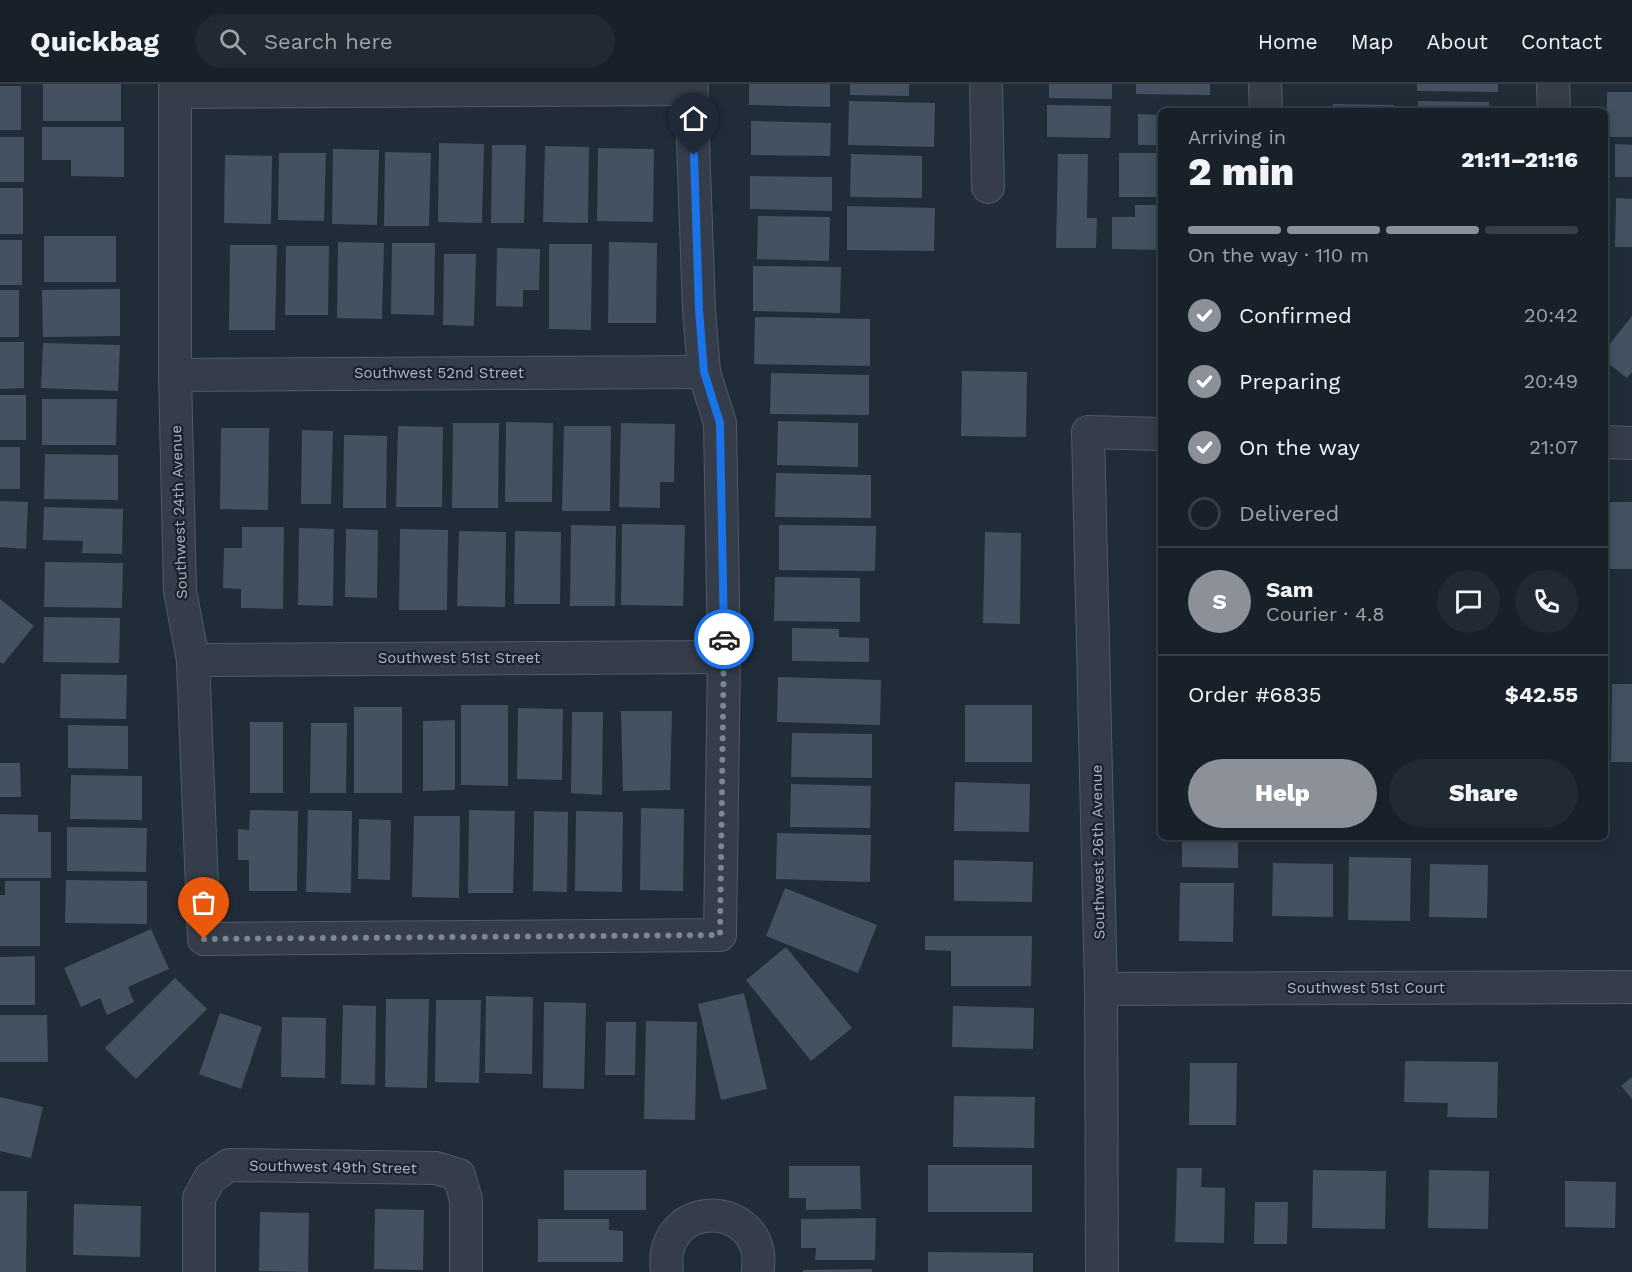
<!DOCTYPE html>
<meta charset="utf-8">
<style>
:root{--surface:#18212a;--page:#212932;--text:#f1f3f6;--muted:#9fa3a8;--line:#363e47;--accent:#8c9099}
body{margin:0;font-family:"Work Sans",sans-serif;background:var(--page);color:var(--text);height:100vh;display:flex;flex-direction:column;font-size:22px;white-space:nowrap}
*{box-sizing:border-box;margin:0}
p{font-size:20px;color:var(--muted)}
.icon{flex:none;width:33px;height:33px;fill:none;stroke:currentColor;stroke-width:2;stroke-linecap:round;stroke-linejoin:round}
.map{position:relative;flex:1;overflow:hidden}
.sheet{position:absolute;left:1158px;top:24px;width:450px;height:732px;display:flex;flex-direction:column;background:var(--surface);border-radius:9px;box-shadow:0 3px 15px #0003,0 0 0 2px var(--line)}
.sheet>*{flex:none}
.pin{position:absolute;display:grid;place-items:center;width:51px;height:51px;color:#fff;margin:-62px -26px;border-radius:50% 50% 50% 0;rotate:-45deg;box-shadow:0 0 6px #0007}
.pin .icon{rotate:45deg}
.courier{position:absolute;display:grid;place-items:center;width:60px;height:60px;margin:-30px;border:4px solid #1a73e8;border-radius:50%;background:#fff;color:#222;box-shadow:0 2px 8px #0007}
.headline em{font-style:normal;font-weight:800}
.headline div{display:flex;flex-direction:column-reverse}
.headline{display:flex;align-items:center;justify-content:space-between;height:102px;padding:0 30px}
h1{font-size:39px;font-weight:800;line-height:45px}
.bar{display:grid;grid-template-columns:repeat(4,1fr);gap:9px 6px;align-content:center;height:72px;padding:0 30px}
.bar i{height:8px;border-radius:4px;background:var(--line)}
.bar .active{background:var(--accent)}
.bar p{grid-column:span 4}
.line{display:flex;align-items:center;gap:15px;padding:0 30px;border-top:2px solid var(--line)}
.line div{flex:1}
.round{display:grid;place-items:center;flex:none;width:63px;height:63px;border-radius:32px;background:var(--page)}
ol{padding:0 30px;list-style:none}
li{display:flex;align-items:center;gap:18px;height:66px}
li p{margin-inline-start:auto}
li .icon{padding:6px;border-radius:50%;background:var(--accent);color:#fff;stroke-width:4}
li:last-child{color:var(--muted)}
li i{width:33px;height:33px;border:3px solid var(--line);border-radius:50%}
.primary-button{display:flex;gap:12px;margin-top:auto;padding:12px 30px}
.primary-button a{flex:1;height:69px;border-radius:36px;background:var(--accent);color:#fff;font-size:24px;font-weight:800;line-height:69px;text-align:center}
.primary-button a+a{background:var(--page);color:var(--text)}
header{display:flex;align-items:center;gap:36px;box-sizing:border-box;height:84px;padding:0 30px;background:var(--surface);border-bottom:2px solid var(--line)}
header strong{font-size:28px}
nav{display:flex;gap:33px;margin-inline-start:auto;font-size:21px}
.search{width:420px;height:54px;background:var(--page);display:flex;align-items:center;gap:15px;box-sizing:border-box;padding:0 21px;border-radius:33px;color:var(--muted);font-size:22px}
.map>svg:first-child{display:block}
.building{fill:#435160}
.lines{fill:none;stroke-linecap:round;stroke-linejoin:round}
.minor-casing{stroke:#515b66;stroke-width:34}
.minor{stroke:#343d49;stroke-width:32}
.done{stroke:#7c8794;stroke-width:6;stroke-dasharray:0 10.8}
.route{stroke:#1a73e8;stroke-width:8}
.labels{text-anchor:middle;dominant-baseline:central;stroke-width:4.5;stroke-linejoin:round;paint-order:stroke}
.street-label{font-size:15px;fill:#aeb8c5;stroke:#19222d}
</style>
<header>
<strong>Quickbag</strong>
<div class="search"><svg class="icon" aria-label="search" viewBox="0 0 24 24"><circle cx="10" cy="10" r="6"/><path d="M15 15l6 6"/></svg>Search here</div>
<nav><a>Home</a><a>Map</a><a>About</a><a>Contact</a></nav>
</header>
<div class="map">
<svg width="1632" height="1188" viewBox="0 0 1632 1188">
<rect width="100%" height="100%" fill="#202c38"/>
<g class="building">
<rect x="43" y="0" width="78" height="37"/>
<path d="M749,0H830V23L749,21Z"/>
<path d="M850,0H909V12L850,11Z"/>
<path d="M1049,0H1112V15L1049,14Z"/>
<path d="M1136,0H1210V11L1136,10Z"/>
<path d="M1417,0H1498V8L1417,7Z"/>
<rect x="0" y="2" width="21" height="44"/>
<rect x="1607" y="8" width="25" height="45"/>
<path d="M849,17L935,19L934,63L848,61Z"/>
<path d="M1418,17L1489,18V27H1418Z"/>
<path d="M1333,20L1394,21V27H1333Z"/>
<path d="M1047,21L1111,22L1110,54L1047,53Z"/>
<path d="M1138,30L1161,31V61H1138Z"/>
<path d="M751,37L831,39L830,72L751,71Z"/>
<path d="M42,43H124V93L71,92V76H42Z"/>
<rect x="0" y="53" width="24" height="45"/>
<path d="M439,59L484,60L482,139L438,138Z"/>
<path d="M1615,60L1632,61V93H1615Z"/>
<path d="M492,61H526L524,139H491Z"/>
<path d="M545,62L589,63L588,139L543,138Z"/>
<path d="M598,64L654,65L653,138L597,137Z"/>
<path d="M333,65L379,66L377,141L332,140Z"/>
<path d="M385,68L431,69L429,142H384Z"/>
<path d="M279,69H326L324,137L278,136Z"/>
<rect x="1119" y="69" width="42" height="44"/>
<path d="M851,70L922,72V114L850,113Z"/>
<path d="M1058,70H1088L1087,134H1097L1096,164H1056Z"/>
<path d="M225,71L272,72L271,140L224,139Z"/>
<path d="M750,92L832,93V127L750,125Z"/>
<rect x="0" y="104" width="23" height="46"/>
<path d="M1616,114L1632,115V163H1615Z"/>
<path d="M1135,121H1161V166L1112,165V133H1135Z"/>
<path d="M847,122L935,124L934,167L847,166Z"/>
<path d="M758,132L830,133L829,177L757,175Z"/>
<rect x="44" y="152" width="72" height="46"/>
<rect x="0" y="156" width="22" height="45"/>
<path d="M338,158L384,159L382,235L337,234Z"/>
<path d="M609,158L657,159L656,239H608Z"/>
<path d="M392,159H435L434,231L391,230Z"/>
<path d="M549,160H592L591,246L549,245Z"/>
<path d="M230,161H277L275,246H229Z"/>
<path d="M286,162H329L328,231H285Z"/>
<path d="M497,164L540,165L539,206H523V223L496,222Z"/>
<path d="M444,170H476L474,242L443,241Z"/>
<path d="M753,182L841,183L840,229L753,227Z"/>
<path d="M120,205V252L43,253L42,206Z"/>
<rect x="0" y="206" width="19" height="47"/>
<path d="M1632,232V288L1627,294L1605,277V266Z"/>
<path d="M755,233L870,235V282L754,280Z"/>
<path d="M0,258H24V304L0,305Z"/>
<path d="M43,259L120,261L118,307L41,304Z"/>
<path d="M962,287L1027,288L1026,353L961,352Z"/>
<path d="M771,289L869,291V331L770,330Z"/>
<rect x="0" y="311" width="26" height="45"/>
<path d="M42,315H117L116,361H42Z"/>
<path d="M778,337L858,339V383L777,381Z"/>
<path d="M506,338L553,339L552,418H505Z"/>
<path d="M453,339H499L498,424H452Z"/>
<path d="M621,339L675,340L674,398H660V424L619,423Z"/>
<path d="M398,342L443,343L442,423H396Z"/>
<path d="M564,342H611L610,427H562Z"/>
<path d="M221,344H269L268,426L220,425Z"/>
<path d="M302,346L333,347L331,420H301Z"/>
<path d="M344,351L387,352L386,424H343Z"/>
<rect x="0" y="363" width="20" height="42"/>
<path d="M45,370L118,371V416L44,415Z"/>
<path d="M776,389L871,391V434L775,433Z"/>
<path d="M0,417L28,418L26,465L0,463Z"/>
<path d="M1607,418H1632V485H1605Z"/>
<path d="M44,423L123,425L122,470L82,469L83,457L43,456Z"/>
<path d="M622,440L685,441L683,522L621,521Z"/>
<path d="M571,441L616,442L615,522H570Z"/>
<path d="M779,441L876,442L875,487L779,486Z"/>
<path d="M242,443H284L283,525L241,524V505L223,504L224,464H242Z"/>
<path d="M299,444L334,445L333,522L298,521Z"/>
<path d="M346,445L378,446L377,514L345,513Z"/>
<path d="M400,445L448,446L447,526H399Z"/>
<path d="M459,447L506,448L505,523L457,522Z"/>
<path d="M515,447L561,448L560,520H514Z"/>
<path d="M985,448L1021,449L1020,540L983,539Z"/>
<path d="M45,478L123,479L122,524L44,523Z"/>
<path d="M775,493L860,494V538L774,537Z"/>
<path d="M0,515L34,542L3,580L0,578Z"/>
<path d="M44,533L120,534L119,579L43,578Z"/>
<path d="M792,544L839,545V553L869,554V578L792,577Z"/>
<path d="M61,590L127,591L126,635L60,634Z"/>
<path d="M778,593L881,596L880,641L777,638Z"/>
<path d="M1612,600H1632V678H1611Z"/>
<path d="M461,621H508V702L461,701Z"/>
<rect x="965" y="621" width="67" height="57"/>
<rect x="354" y="623" width="48" height="86"/>
<path d="M518,624L563,625L562,696L517,695Z"/>
<path d="M621,627H672L670,706L623,707Z"/>
<path d="M572,628H603L602,711L571,709Z"/>
<path d="M455,636V706L423,707V637Z"/>
<rect x="250" y="638" width="33" height="71"/>
<path d="M311,639H347L346,709H310Z"/>
<path d="M68,641L128,642V685L68,684Z"/>
<path d="M792,649L872,650V694L791,693Z"/>
<path d="M0,679H20L21,713H0Z"/>
<path d="M71,691L142,692V736L70,735Z"/>
<path d="M955,698L1030,700L1029,748L954,747Z"/>
<path d="M791,700L871,702L870,744L790,743Z"/>
<path d="M641,724L684,725L683,807L640,806Z"/>
<path d="M250,726L298,727L297,807H249V776H238V745L249,746Z"/>
<path d="M308,726L352,727L351,809L306,808Z"/>
<path d="M469,726L515,727L513,809H468Z"/>
<path d="M534,727L568,728L567,808L533,807Z"/>
<path d="M576,727L623,728L622,808L575,807Z"/>
<path d="M0,730L38,731V748H51V794H0Z"/>
<path d="M414,732H460L459,814L412,813Z"/>
<path d="M359,735L391,736L390,796L358,795Z"/>
<path d="M67,743L147,744L146,788L67,787Z"/>
<path d="M777,749L871,751L870,798L776,795Z"/>
<path d="M1182,753H1238V784L1182,783Z"/>
<path d="M1349,773L1411,774L1410,837L1348,836Z"/>
<path d="M954,776L1033,778L1032,818L954,817Z"/>
<path d="M1273,779L1333,780V833L1272,832Z"/>
<path d="M1430,780L1488,781L1487,834L1429,833Z"/>
<path d="M66,796L147,797V840L65,839Z"/>
<path d="M5,797H40V862H0V811H5Z"/>
<path d="M1180,799H1234L1233,858L1179,857Z"/>
<path d="M785,804L877,841L858,889L766,852Z"/>
<path d="M151,845L169,885L128,903L134,918L107,931L100,914L81,923L64,884Z"/>
<path d="M925,852H1032L1031,902H951V867L925,866Z"/>
<path d="M786,863L852,944L811,977L746,896Z"/>
<path d="M35,872V921H0V873Z"/>
<path d="M175,894L207,925L136,995L105,964Z"/>
<path d="M744,909L767,1005L721,1016L698,920Z"/>
<path d="M486,912L533,913L532,990L485,989Z"/>
<path d="M386,915H429L427,1004L385,1003Z"/>
<path d="M436,916H481L479,999L435,998Z"/>
<path d="M544,918L586,919L584,1005L543,1004Z"/>
<path d="M343,921L376,922L375,1001L341,1000Z"/>
<path d="M953,922L1034,924L1033,965L952,963Z"/>
<path d="M220,929L262,943L241,1005L199,990Z"/>
<path d="M0,931H47L48,978H0Z"/>
<path d="M282,933L326,934L325,994L281,993Z"/>
<path d="M646,937L697,938L695,1036L644,1035Z"/>
<path d="M606,938H636L635,991H605Z"/>
<path d="M1405,977L1498,978L1497,1034L1447,1033L1448,1019L1404,1018Z"/>
<path d="M1190,979H1237L1236,1041H1189Z"/>
<path d="M1632,993V1015L1621,1002Z"/>
<path d="M954,1012L1035,1013L1034,1064L953,1063Z"/>
<path d="M0,1013L43,1023L31,1074L0,1067Z"/>
<rect x="928" y="1081" width="104" height="47"/>
<path d="M789,1082H860L861,1125L806,1126V1114H789Z"/>
<path d="M1177,1084H1202L1201,1103L1225,1104L1224,1159L1175,1158Z"/>
<rect x="564" y="1086" width="82" height="40"/>
<path d="M1313,1086L1386,1087L1385,1145L1312,1144Z"/>
<path d="M1429,1086L1489,1087L1488,1145L1428,1144Z"/>
<path d="M1565,1097L1616,1098L1615,1144L1565,1143Z"/>
<path d="M0,1107H27L26,1188H0Z"/>
<path d="M1255,1118H1288L1287,1160H1254Z"/>
<path d="M74,1120L141,1122L140,1173L73,1171Z"/>
<path d="M375,1125L424,1126L423,1186L374,1185Z"/>
<path d="M260,1128L309,1129L308,1188L259,1187Z"/>
<path d="M876,1134L875,1176H815L816,1164H801V1135Z"/>
<path d="M538,1135H609V1146L623,1147V1178H538Z"/>
<path d="M928,1168L1033,1169V1188H928Z"/>
<path d="M872,1185V1188H803V1186Z"/>
</g>
<g class="lines">
<g class="minor-casing">
<g id="minor">
<path d="M175,0V291L180,507L193,576L204,855L720,851L724,573L720,339L704,288L699,226L691,0"/>
<path d="M986,0L988,103"/>
<path d="M1265,0L1266,27"/>
<path d="M1553,0L1554,27"/>
<path d="M176,8L692,5"/>
<path d="M175,291L704,288"/>
<path d="M1605,358L1632,359"/>
<path d="M193,576L724,573"/>
<path d="M1101,905L1632,903"/>
<path d="M199,1188V1114L210,1094L229,1081L436,1084L459,1091L466,1116V1188"/>
<path d="M667,1188C658,1119 748,1114 758,1169C759,1175 758,1182 758,1188"/>
<path d="M1102,1188L1101,905L1088,348L1161,350"/>
</g>
</g>
<use href="#minor" class="minor"/>
</g>
<g class="lines">
<path class="done" d="M204,855L720,851L724,555"/>
<path class="route" d="M694,71L699,226L704,288L720,339L724,555"/>
</g>
<g class="labels">
<g class="street-label">
<text x="439" y="289">Southwest 52nd Street</text>
<text transform="translate(179 428) rotate(-92)">Southwest 24th Avenue</text>
<text x="459" y="574">Southwest 51st Street</text>
<text transform="translate(1098 768) rotate(-91)">Southwest 26th Avenue</text>
<text x="1366" y="904">Southwest 51st Court</text>
<text transform="translate(333 1083) rotate(1)">Southwest 49th Street</text>
</g>
</g>
</svg>
<div class="pin" style="left:204px;top:855px;background:#ea580c"><svg class="icon" aria-label="bag" viewBox="0 0 24 24"><path d="M5 8h14l-1 12H6zM9 8a3 3 0 0 1 6 0"/></svg></div>
<div class="pin" style="left:694px;top:71px;background:#1f2937"><svg class="icon" aria-label="home" viewBox="0 0 24 24"><path d="M3 11l9-7 9 7M6 9v11h12V9"/></svg></div>
<div class="courier" style="left:724px;top:555px"><svg class="icon" aria-label="car" viewBox="0 0 24 24"><path d="M5 17H2v-5l4-1 3-4h7l3 4 3 1v5h-3M9 17h6M6 11h13"/><circle cx="7" cy="17" r="2"/><circle cx="17" cy="17" r="2"/></svg></div>
<section class="sheet">
<div class="headline"><div><h1>2 min</h1><p>Arriving in</p></div><em>21:11–21:16</em></div>
<div class="bar"><i class="active"></i><i class="active"></i><i class="active"></i><i></i><p>On the way · 110 m</p></div>
<ol>
<li><svg class="icon" aria-label="check" viewBox="0 0 24 24"><path d="M5 12l5 5 9-10"/></svg>Confirmed<p>20:42</p></li>
<li><svg class="icon" aria-label="check" viewBox="0 0 24 24"><path d="M5 12l5 5 9-10"/></svg>Preparing<p>20:49</p></li>
<li><svg class="icon" aria-label="check" viewBox="0 0 24 24"><path d="M5 12l5 5 9-10"/></svg>On the way<p>21:07</p></li>
<li><i></i>Delivered</li>
</ol>
<div class="line" style="height:108px"><b class="round" style="background:var(--accent);color:#fff">S</b><div><b>Sam</b><p>Courier · 4.8</p></div><a class="round"><svg class="icon" aria-label="chat" viewBox="0 0 24 24"><path d="M4 5h16v11H9l-5 4z"/></svg></a><a class="round"><svg class="icon" aria-label="phone" viewBox="0 0 24 24"><path d="M5 4h4l2 5-3 2q2 4 5 5l2-3 5 2v4C11 20 4 13 5 4z"/></svg></a></div>
<div class="line" style="height:78px"><div>Order #6835</div><b>$42.55</b></div>
<div class="primary-button"><a>Help</a><a>Share</a></div>
</section>
</div>
